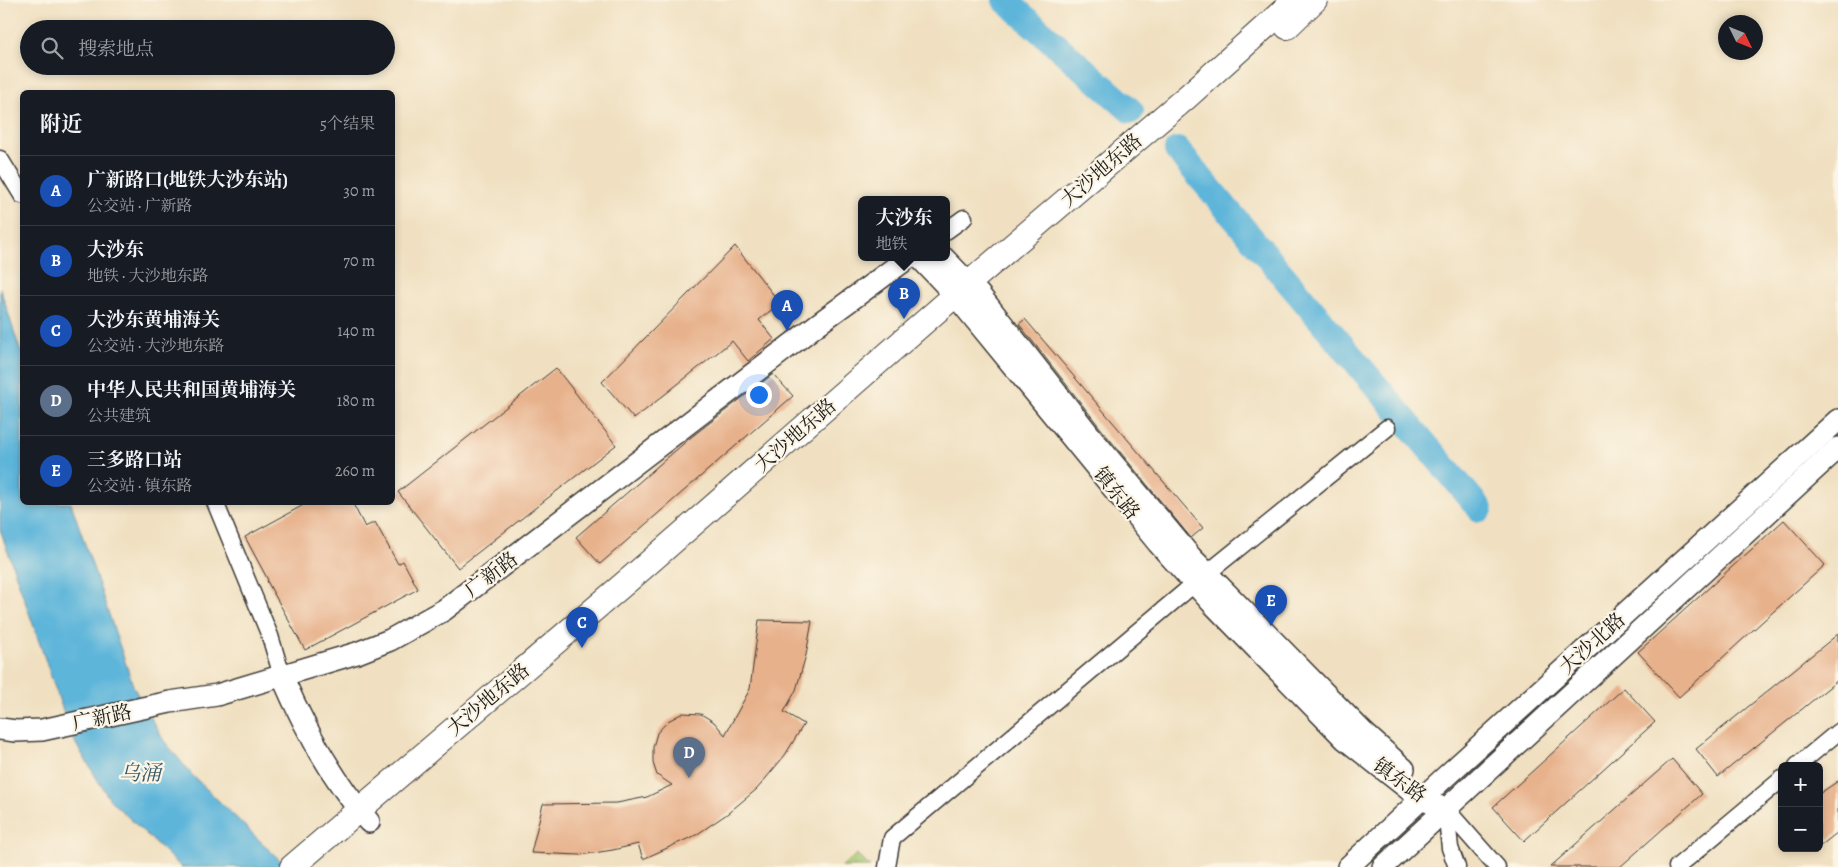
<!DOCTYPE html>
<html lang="zh">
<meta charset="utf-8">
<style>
:root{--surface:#171b24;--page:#20242c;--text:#f1f3f6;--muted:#9ea1a6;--line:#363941;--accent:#0f766e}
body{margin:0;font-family:Alegreya,"Noto Serif SC",serif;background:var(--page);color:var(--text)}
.controls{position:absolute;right:15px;bottom:15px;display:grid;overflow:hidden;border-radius:8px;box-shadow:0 2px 8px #0003}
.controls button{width:45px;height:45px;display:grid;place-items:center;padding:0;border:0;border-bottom:1px solid var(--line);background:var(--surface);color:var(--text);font:25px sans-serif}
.compass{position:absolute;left:1718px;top:15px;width:45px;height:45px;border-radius:50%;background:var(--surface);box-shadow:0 2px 8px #0003;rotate:133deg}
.you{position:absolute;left:758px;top:394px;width:18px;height:18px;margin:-12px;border:4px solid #fff;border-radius:50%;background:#1a73e8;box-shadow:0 0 0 8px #1a73e833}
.badge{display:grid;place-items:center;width:32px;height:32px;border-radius:50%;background:var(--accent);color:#fff;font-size:16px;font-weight:700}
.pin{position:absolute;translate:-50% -41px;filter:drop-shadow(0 1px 2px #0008)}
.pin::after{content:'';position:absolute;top:26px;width:18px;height:15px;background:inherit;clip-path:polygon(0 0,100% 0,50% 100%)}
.popup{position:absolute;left:858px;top:196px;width:92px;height:65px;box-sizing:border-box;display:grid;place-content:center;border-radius:8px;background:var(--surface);filter:drop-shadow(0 1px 4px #0005);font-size:16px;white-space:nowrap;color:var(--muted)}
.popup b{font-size:19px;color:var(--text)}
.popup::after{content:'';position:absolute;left:50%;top:100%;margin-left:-10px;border:10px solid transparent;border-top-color:var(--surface)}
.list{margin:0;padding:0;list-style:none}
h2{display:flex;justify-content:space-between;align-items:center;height:65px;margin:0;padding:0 20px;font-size:21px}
h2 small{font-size:16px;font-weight:400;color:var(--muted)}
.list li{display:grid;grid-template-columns:32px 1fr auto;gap:15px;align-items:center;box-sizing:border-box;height:70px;padding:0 20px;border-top:1px solid var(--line)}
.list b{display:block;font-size:19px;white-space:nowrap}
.list p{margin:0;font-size:16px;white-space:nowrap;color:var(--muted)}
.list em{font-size:16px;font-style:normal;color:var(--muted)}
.icon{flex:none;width:28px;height:28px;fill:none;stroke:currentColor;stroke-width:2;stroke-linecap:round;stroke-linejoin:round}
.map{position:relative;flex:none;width:1838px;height:867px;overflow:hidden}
.search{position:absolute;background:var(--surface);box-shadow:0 2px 8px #0003;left:20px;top:20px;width:375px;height:55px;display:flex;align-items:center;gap:12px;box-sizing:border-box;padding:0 18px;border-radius:28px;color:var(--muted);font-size:19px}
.panel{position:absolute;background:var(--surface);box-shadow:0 2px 8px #0003;left:20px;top:90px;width:375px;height:415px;border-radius:8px}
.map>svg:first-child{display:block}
.green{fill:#a5c46d;stroke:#607044}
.water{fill:#5db5da;stroke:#3c687b}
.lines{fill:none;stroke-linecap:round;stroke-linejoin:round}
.river{stroke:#5db5da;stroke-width:26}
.building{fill:#e7b18b}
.minor-casing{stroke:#3c3935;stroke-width:19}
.tertiary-casing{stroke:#3c3935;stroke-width:24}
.secondary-casing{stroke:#3c3935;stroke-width:26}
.minor{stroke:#fff;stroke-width:16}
.tertiary{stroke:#fff;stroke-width:21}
.secondary{stroke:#fff;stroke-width:24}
.labels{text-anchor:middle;stroke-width:4.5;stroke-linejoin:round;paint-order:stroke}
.street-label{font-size:20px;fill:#1c1c1c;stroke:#fcf5e5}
.water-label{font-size:21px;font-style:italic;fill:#365968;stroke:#fcf5e5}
</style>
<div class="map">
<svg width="1838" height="867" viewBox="0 0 1838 867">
<rect width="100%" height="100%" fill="#fcf5e5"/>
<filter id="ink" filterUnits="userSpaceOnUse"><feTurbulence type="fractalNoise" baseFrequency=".02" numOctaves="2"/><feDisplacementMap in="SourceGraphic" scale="10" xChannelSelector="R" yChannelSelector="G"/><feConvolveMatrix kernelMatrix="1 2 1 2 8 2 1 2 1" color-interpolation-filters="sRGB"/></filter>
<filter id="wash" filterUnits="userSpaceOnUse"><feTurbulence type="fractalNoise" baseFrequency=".0096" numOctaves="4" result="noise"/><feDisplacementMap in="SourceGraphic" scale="20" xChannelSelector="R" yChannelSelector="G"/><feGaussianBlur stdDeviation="1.12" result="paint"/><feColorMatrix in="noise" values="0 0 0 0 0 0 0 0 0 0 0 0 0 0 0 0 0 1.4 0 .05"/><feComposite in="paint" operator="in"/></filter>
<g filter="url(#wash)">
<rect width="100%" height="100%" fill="#f0e0c1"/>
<path class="green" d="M857,854L870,867H841Z"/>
<path class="water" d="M0,288L22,356V502L71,503L134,688L164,741L193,776L287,867H181L110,800L76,744L61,705L0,529Z"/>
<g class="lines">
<g class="river">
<path d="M1005,0L1131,111"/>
<path d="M1177,150L1480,509"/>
</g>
</g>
<g id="blocks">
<g class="building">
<path d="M735,246L780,303L759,320L774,339L748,361L732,341L634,419L602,382Z"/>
<path d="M1025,319L1203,528L1191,538L1102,430L1019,324Z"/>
<path d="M556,368L616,445L458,568L398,492Z"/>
<path d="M773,374L793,396L600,564L576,537L690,438Z"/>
<path d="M309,502H352L365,527L375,522L398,564L403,561L418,589L305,650L267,581L268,580L245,537Z"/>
<path d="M1784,520L1825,565L1679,697L1638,652Z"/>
<path d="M759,620L812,621L806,655L796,690L784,712L804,724L785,755L757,789L727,814L696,835L643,859L638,844L613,850L580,855L531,853L543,804L617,803L647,797L672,785L657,775L653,763V747L657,733L668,721L683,713L701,714L714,722L725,735L750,689Z"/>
<path d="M1838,634V680L1718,777L1696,749Z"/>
<path d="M1624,688L1655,722L1524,841L1493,807Z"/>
<path d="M1672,759L1702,794L1620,867H1550Z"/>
<path d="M1838,781V832L1819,847V794Z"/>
</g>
</g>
</g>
<g filter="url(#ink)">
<use href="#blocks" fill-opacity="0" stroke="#3c3935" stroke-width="1"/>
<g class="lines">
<defs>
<g id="minor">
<path d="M0,159L22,195"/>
<path d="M946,231L964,218"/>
<path d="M215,502L270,636L282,676"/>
<path d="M1797,766L1838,732"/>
<path d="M1446,809L1497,867"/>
<path d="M1446,809L1450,848L1457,867"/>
<path d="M887,867L892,838L1194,584L1387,428"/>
<path d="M1677,867L1782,779"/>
</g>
<g id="tertiary">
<path d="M920,258L955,295L1158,543L1211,602L1345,739L1421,799L1446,809"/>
<path d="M944,258L979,294L1092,438L1191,557L1363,732L1404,769"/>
<path d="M282,676C304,727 332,779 369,822"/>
<path d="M0,729L16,731L42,730L170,702L217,695L357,653L390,640L444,610L818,324L908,258"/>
<path d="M1348,867L1444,778L1838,420"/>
<path d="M1383,867L1838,448"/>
</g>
<g id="secondary">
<path d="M1287,27L1315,0"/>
<path d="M292,867L645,566L969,283L1188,96L1295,0"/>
</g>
</defs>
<use href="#minor" class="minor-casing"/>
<use href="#tertiary" class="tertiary-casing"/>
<use href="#secondary" class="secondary-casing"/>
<use href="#minor" class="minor"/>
<use href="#tertiary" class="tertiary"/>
<use href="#secondary" class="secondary"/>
</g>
</g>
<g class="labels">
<g class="street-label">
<text transform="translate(1101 170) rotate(-41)" y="7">大沙地东路</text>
<text transform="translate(795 435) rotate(-41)" y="7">大沙地东路</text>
<text transform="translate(1117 493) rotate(51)" y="7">镇东路</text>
<text transform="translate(491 574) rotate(-37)" y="7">广新路</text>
<text transform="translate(1592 643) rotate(-42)" y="7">大沙北路</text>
<text transform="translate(488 699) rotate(-40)" y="7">大沙地东路</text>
<text transform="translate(102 717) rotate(-12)" y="7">广新路</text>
<text transform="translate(1400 780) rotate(36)" y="7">镇东路</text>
</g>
<g class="water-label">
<text x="140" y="780">乌涌</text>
</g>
</g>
</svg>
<div class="controls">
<button>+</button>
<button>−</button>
</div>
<svg class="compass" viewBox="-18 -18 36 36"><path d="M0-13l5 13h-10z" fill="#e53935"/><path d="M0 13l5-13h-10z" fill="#9ea1a6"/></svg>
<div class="you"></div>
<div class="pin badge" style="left:787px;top:331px;background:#1a4fb4">A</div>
<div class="pin badge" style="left:904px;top:319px;background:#1a4fb4">B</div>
<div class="popup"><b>大沙东</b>地铁</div>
<div class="pin badge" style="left:582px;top:648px;background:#1a4fb4">C</div>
<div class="pin badge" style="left:689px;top:778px;background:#5c6f8a">D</div>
<div class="pin badge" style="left:1271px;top:626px;background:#1a4fb4">E</div>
<div class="search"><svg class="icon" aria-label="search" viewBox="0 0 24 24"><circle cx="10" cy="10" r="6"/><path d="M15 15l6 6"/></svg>搜索地点</div>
<section class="panel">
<h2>附近<small>5个结果</small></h2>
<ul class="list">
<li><span class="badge" style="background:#1a4fb4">A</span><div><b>广新路口(地铁大沙东站)</b><p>公交站 · 广新路</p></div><em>30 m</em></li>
<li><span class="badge" style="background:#1a4fb4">B</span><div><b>大沙东</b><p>地铁 · 大沙地东路</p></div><em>70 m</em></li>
<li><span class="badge" style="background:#1a4fb4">C</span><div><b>大沙东黄埔海关</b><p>公交站 · 大沙地东路</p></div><em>140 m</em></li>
<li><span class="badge" style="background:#5c6f8a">D</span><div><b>中华人民共和国黄埔海关</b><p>公共建筑</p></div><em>180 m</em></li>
<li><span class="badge" style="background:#1a4fb4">E</span><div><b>三多路口站</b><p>公交站 · 镇东路</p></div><em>260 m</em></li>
</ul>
</section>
</div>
